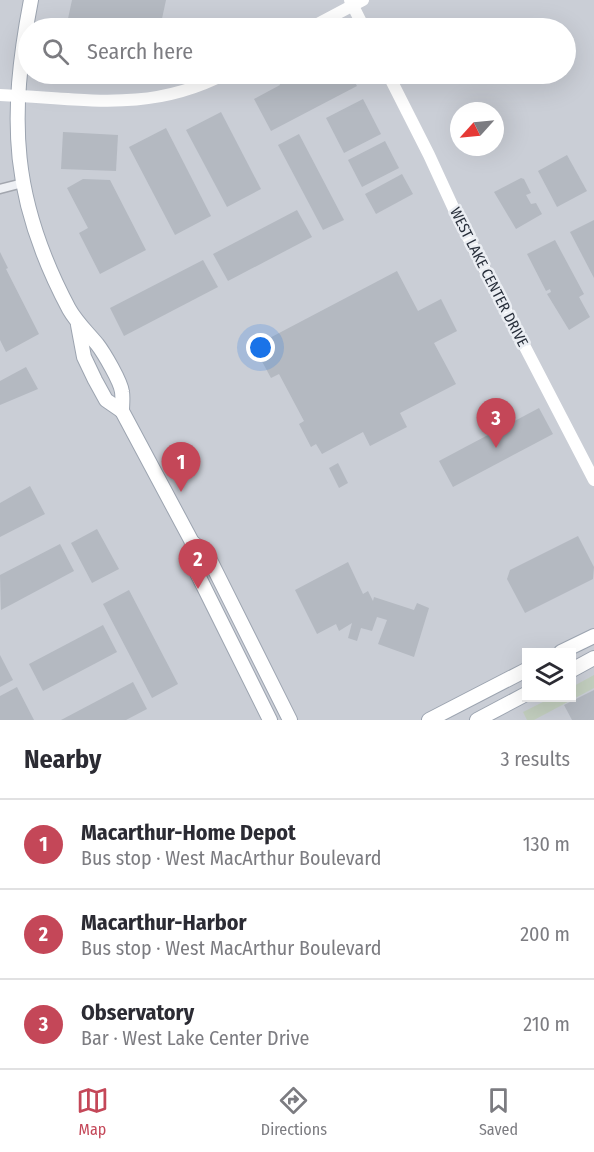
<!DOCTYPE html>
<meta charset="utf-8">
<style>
:root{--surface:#fff;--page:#f7f7f7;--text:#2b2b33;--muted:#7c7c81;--line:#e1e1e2;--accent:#c44758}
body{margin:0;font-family:"Fira Sans Condensed",sans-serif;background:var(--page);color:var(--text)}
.controls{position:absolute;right:18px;bottom:18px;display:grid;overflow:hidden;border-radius:0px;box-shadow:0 6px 24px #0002}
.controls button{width:54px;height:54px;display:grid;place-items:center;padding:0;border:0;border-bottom:2px solid var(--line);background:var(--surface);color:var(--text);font:30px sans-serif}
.compass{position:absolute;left:450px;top:102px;width:54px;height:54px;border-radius:50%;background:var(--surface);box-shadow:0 6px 24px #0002;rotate:243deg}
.you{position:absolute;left:261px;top:348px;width:21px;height:21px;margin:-15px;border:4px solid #fff;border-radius:50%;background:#1a73e8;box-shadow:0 0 0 9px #1a73e833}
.badge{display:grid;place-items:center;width:39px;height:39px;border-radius:50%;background:var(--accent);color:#fff;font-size:20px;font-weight:700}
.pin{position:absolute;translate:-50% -50px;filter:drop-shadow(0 2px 3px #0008)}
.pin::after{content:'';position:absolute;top:32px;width:21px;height:18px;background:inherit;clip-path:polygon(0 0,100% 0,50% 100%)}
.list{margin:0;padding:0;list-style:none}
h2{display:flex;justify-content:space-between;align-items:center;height:78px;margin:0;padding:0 24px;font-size:26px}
h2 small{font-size:20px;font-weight:400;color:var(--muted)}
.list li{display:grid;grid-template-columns:39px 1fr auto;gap:18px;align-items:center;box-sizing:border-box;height:90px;padding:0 24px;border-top:2px solid var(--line)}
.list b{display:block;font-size:22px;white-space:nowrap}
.list p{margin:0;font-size:20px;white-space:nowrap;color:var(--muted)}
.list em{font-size:20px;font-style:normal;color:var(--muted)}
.icon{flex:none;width:33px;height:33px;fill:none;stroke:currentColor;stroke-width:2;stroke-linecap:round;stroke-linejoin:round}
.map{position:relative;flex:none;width:594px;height:720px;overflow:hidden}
.search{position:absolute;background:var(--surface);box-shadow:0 6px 24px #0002;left:18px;right:18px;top:18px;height:66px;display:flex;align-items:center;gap:15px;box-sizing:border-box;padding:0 21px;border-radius:33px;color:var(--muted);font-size:22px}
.sheet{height:348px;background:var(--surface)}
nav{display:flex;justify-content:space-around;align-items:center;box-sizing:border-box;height:84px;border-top:2px solid var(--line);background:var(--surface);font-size:16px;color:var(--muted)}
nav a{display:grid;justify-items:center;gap:3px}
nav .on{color:var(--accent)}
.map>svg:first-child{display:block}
.built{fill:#caced6;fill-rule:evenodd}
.green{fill:#c2cebe}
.building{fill:#b4b9c1}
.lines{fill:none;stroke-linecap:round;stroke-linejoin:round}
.street-casing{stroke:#a2a6ae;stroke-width:11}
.primary-casing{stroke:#9ca4b0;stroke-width:16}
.street{stroke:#eef0f4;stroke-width:8}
.secondary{stroke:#fff;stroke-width:12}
.primary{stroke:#fff;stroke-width:14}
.labels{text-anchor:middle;stroke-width:5;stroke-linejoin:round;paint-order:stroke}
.street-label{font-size:15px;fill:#272e3a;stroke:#ebeef3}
</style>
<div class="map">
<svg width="594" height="720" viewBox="0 0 594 720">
<rect width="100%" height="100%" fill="#dcdfe5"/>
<path class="built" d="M0,0H594V720H0ZM28,28H566V74H28ZM459,111H495V147H459ZM526,652H572V698H526Z"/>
<path class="green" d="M594,675V688L534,720H527L523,712L551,698H572V687Z"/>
<g class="building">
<path d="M72,0H166L160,28H66Z"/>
<path d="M296,74H350L357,86L271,131L254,99L280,85L279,82Z"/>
<path d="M363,99L381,134L344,153L326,118Z"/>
<path d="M221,112L261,189L227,207L186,130Z"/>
<path d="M166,128L211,216L175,235L129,147Z"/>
<path d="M63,132L118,135L116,171L61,169Z"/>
<path d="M299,134L344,220L323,230L278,145Z"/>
<path d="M385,141L399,168L362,187L348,160Z"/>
<path d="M567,155L587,191L557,207L538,171Z"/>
<path d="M402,174L413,194L376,214L365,194Z"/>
<path d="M521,178L524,179L531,193L526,195L531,204L536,203L542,214L516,229L494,192Z"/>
<path d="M83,179L110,180L146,250L100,274L79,233L88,228L67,188Z"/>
<path d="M297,210L312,237L228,281L213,254Z"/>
<path d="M594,220V278L570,232Z"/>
<path d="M555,240L584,294L579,297L590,317L569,330L547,294L551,292L550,289L546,291L527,254Z"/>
<path d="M0,252L8,268L6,269L39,334L6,352L0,340Z"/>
<path d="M203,260L218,287L124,336L110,308Z"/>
<path d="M397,271L418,311L441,299L457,331L434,343L456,384L400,413L407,427L370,446L363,432L322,454L316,444L311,447L299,424L304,421L279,374L271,378L258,354L266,349L262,342Z"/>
<path d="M26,367L38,389L0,405V381Z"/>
<path d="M539,408L553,434L453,487L439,461Z"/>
<path d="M338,463L348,483L339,488L329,468Z"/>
<path d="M30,486L45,514L0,537V503Z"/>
<path d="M97,529L119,569L92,583L71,543Z"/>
<path d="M578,536L594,567L593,579L525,613L507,579L510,570Z"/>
<path d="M60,544L74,571L1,610L0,575Z"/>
<path d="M348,562L363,594L368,591L373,601L374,597L414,610L417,603L429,608L414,657L378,644L387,620L377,617L372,631L361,628L357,641L348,638L352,623L339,631L336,624L317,634L295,590Z"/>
<path d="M129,590L178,684L152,698L103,604Z"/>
<path d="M103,625L117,652L43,691L29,664Z"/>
<path d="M0,655L13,680L0,687Z"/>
<path d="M133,682L147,709L126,720H61Z"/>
<path d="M17,687L34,720H0V696Z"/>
<path d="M594,690V720H572L564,705Z"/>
</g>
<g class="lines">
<defs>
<path id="street" d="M0,189L23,183"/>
<g id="primary">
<path d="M31,0C8,119 11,200 69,309C77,323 87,332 97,344C104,353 121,382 122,392C123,398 122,405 122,411L192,542L207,554L290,720"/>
<path d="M78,325L84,357L95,380L106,400L122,411"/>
<path d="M192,542L191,561L270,720"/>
<path d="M561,652L594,636"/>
<path d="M572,670L594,658"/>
<path d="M429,720L526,670"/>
<path d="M477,720L526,694"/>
</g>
</defs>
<use href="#street" class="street-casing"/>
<use href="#primary" class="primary-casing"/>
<use href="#street" class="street"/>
<g class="secondary">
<path d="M350,0L364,28"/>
<path d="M310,28L363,0"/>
<path d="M388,74L429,155L458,218L594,480"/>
<path d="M0,95C82,98 148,114 225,74"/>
</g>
<use href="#primary" class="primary"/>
</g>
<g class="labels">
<g class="street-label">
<text transform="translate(489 277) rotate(63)" y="5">WEST LAKE CENTER DRIVE</text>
</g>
</g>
</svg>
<div class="controls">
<button><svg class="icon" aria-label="layers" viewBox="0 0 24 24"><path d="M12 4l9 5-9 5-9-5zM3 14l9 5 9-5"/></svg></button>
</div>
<svg class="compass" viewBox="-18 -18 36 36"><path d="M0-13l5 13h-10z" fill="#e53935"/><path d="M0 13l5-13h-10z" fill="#7c7c81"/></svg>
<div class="you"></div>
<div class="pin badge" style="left:181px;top:492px">1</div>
<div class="pin badge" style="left:198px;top:589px">2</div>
<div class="pin badge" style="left:496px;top:448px">3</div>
<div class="search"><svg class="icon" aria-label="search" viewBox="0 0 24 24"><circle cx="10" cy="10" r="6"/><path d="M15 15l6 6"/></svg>Search here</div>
</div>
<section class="sheet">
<h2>Nearby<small>3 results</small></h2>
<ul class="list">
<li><span class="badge">1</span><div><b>Macarthur-Home Depot</b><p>Bus stop · West MacArthur Boulevard</p></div><em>130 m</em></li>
<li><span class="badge">2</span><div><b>Macarthur-Harbor</b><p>Bus stop · West MacArthur Boulevard</p></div><em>200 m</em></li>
<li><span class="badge">3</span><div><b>Observatory</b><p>Bar · West Lake Center Drive</p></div><em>210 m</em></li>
</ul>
</section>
<nav>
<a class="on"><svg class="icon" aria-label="map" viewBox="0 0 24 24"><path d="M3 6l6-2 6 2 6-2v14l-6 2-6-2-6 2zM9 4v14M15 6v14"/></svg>Map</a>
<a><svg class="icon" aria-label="directions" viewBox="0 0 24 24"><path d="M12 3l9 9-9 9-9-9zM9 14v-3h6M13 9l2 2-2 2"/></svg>Directions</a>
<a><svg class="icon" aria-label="saved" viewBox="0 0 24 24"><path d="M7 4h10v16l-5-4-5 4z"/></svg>Saved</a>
</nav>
